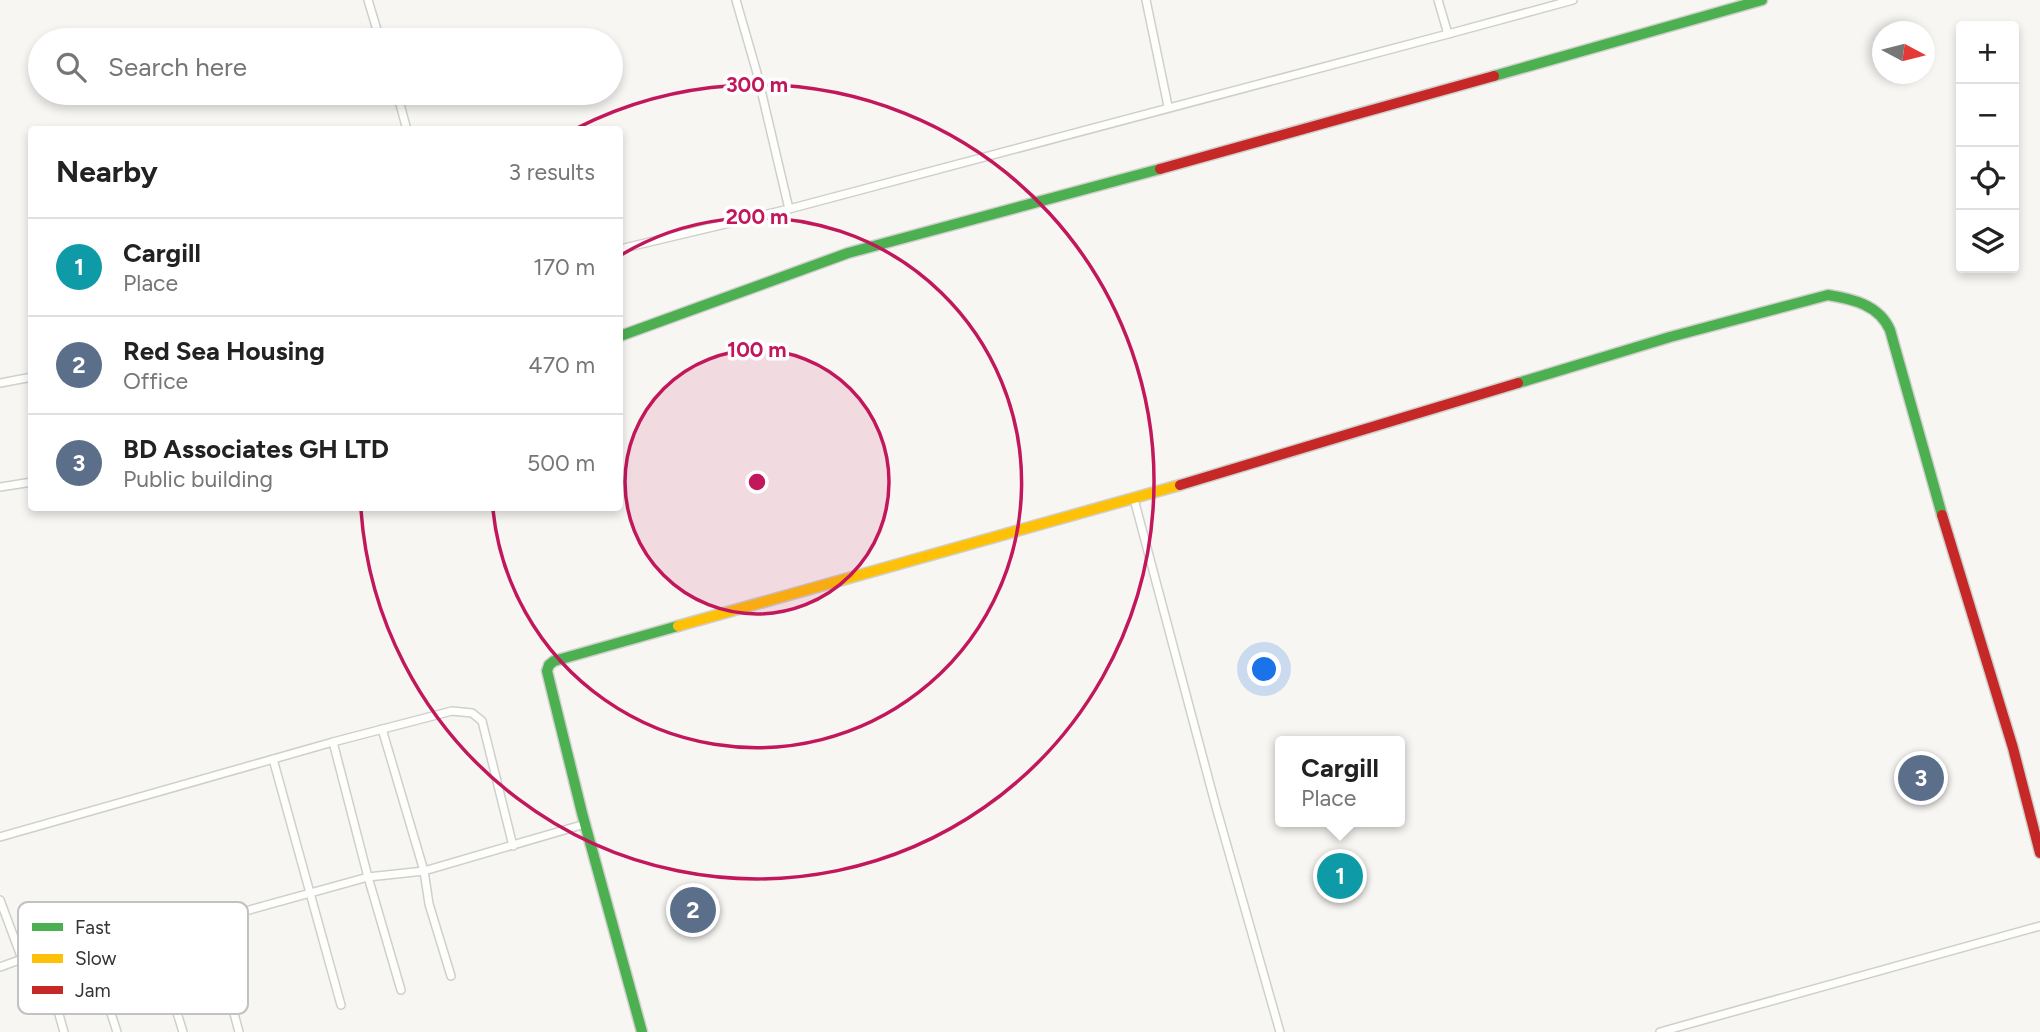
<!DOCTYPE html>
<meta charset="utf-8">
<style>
:root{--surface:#fff;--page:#f6f6f6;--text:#222;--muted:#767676;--line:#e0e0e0;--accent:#0f766e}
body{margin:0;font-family:Figtree,sans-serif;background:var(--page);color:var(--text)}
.controls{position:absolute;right:21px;top:21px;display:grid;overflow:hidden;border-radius:7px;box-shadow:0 4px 10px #0003}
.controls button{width:63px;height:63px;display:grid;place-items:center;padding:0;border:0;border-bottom:2px solid var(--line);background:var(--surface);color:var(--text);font:35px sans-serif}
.compass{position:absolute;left:1872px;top:21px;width:63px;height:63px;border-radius:50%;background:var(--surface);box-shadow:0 4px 10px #0003;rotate:97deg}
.you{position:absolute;left:1265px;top:670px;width:24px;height:24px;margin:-18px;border:5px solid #fff;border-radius:50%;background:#1a73e8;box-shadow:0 0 0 10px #1a73e833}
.badge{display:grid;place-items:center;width:46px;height:46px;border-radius:50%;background:var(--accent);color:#fff;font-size:23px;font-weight:700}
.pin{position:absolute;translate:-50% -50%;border:4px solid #fff;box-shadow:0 2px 7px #0006}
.popup{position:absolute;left:1275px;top:736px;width:130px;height:91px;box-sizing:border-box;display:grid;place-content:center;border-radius:7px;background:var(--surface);filter:drop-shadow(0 2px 5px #0005);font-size:23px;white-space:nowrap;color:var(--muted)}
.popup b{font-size:26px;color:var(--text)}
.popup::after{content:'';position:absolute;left:50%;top:100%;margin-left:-14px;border:14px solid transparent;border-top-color:var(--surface)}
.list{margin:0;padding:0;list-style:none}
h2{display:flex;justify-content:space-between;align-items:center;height:91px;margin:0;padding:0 28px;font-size:30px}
h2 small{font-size:23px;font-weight:400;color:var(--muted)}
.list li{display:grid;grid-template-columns:46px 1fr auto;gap:21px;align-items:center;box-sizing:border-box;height:98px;padding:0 28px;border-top:2px solid var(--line)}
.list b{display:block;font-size:26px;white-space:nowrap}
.list p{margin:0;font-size:23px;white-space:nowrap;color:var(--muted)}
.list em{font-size:23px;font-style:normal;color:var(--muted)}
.icon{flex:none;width:38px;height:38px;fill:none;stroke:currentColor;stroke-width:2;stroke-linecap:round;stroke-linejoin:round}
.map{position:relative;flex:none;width:2040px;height:1032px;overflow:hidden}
.search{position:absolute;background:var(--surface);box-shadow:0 4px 10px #0003;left:28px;top:28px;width:595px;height:77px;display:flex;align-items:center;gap:18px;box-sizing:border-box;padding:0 24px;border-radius:38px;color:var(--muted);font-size:26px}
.panel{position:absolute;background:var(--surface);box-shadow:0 4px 10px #0003;left:28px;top:126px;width:595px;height:385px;border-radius:7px}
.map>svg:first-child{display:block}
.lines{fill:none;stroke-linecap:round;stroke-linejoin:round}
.street-casing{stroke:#cfcfcc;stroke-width:10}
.fast-casing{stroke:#cfcfcc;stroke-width:13}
.slow-casing{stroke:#cfcfcc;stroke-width:13}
.jam-casing{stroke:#cfcfcc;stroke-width:13}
.street{stroke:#fefefd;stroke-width:7}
.fast{stroke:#4caf50;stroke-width:10}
.slow{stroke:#ffc107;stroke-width:10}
.jam{stroke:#c62828;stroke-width:10}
.ring{fill:none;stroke:#c2185b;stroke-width:3.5}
.key{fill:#fff;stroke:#c2c2c1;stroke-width:2}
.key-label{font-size:19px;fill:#343431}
.centre{fill:#c2185b;stroke:#fff;stroke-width:3.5}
.ring-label{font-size:21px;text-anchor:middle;font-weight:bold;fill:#c2185b;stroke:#fff;stroke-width:7;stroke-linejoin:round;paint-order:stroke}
</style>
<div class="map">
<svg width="2040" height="1032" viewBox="0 0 2040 1032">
<rect width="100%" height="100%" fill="#f7f6f3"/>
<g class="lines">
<defs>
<g id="street">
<path d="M368,0L380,40"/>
<path d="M736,0L757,73L789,209"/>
<path d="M1146,0L1168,106"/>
<path d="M1448,34L1573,0"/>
<path d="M397,93L407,130"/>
<path d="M620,249L789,209L1448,34L1438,0"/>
<path d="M0,383L32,377"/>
<path d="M0,487L32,482"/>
<path d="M1134,499L1216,807L1280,1032"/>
<path d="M382,729L424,871L429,904L451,976"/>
<path d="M333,742L368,877L401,990"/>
<path d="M273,759L341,1005"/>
<path d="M0,837L333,742L452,711L472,713L482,721L513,846"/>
<path d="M0,900L22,959"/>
<path d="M209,920L239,1032"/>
<path d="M152,932L183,1032"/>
<path d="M89,945L117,1032"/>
<path d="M42,955L64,1032"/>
<path d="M0,967L22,959L224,917L368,877L424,871L585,824"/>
<path d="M1660,1032L2040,926"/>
</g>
<g id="fast">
<path d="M1494,76L1762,0"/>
<path d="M620,336L848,253L1160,169"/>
<path d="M1518,383L1670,337L1828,295C1853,299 1879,305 1890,330L1942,515"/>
<path d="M642,1032L582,813L547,671L549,665L554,661L678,626"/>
</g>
<path id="slow" d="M678,626L1180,485"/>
<g id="jam">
<path d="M1160,169L1494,76"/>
<path d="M1180,485L1518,383"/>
<path d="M1942,515L2013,748L2040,853"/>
</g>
</defs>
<use href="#street" class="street-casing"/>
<use href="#fast" class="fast-casing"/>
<use href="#slow" class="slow-casing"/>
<use href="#jam" class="jam-casing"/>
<use href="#street" class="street"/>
<use href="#fast" class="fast"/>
<use href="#slow" class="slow"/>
<use href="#jam" class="jam"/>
</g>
<circle cx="757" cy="482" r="132" fill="#c2185b" fill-opacity=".12"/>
<g class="ring">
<circle cx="757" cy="482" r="132"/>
<path d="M621 255A265 265 0 1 1 493 510"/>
<path d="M577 128A397 397 0 1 1 361 510"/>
</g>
<rect x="18" y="902" width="230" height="112" rx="10" class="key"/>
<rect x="32" y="923" width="31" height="8" fill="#4caf50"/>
<rect x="32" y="954" width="31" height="9" fill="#ffc107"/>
<rect x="32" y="986" width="31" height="8" fill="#c62828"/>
<g class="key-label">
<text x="75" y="934">Fast</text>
<text x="75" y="965">Slow</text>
<text x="75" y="997">Jam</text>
</g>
<circle cx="757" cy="482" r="10" class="centre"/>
<g class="ring-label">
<text x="757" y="92">300 m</text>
<text x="757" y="224">200 m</text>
<text x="757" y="357">100 m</text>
</g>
</svg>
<div class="controls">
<button>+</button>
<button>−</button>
<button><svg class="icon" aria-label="locate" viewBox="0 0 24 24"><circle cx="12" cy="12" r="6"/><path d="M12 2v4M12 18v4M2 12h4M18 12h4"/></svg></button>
<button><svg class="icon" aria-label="layers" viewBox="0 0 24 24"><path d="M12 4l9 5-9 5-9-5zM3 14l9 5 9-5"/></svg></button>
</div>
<svg class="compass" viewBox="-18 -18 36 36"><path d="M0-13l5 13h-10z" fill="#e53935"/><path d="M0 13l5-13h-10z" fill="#767676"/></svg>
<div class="you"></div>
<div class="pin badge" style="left:1340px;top:876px;background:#0f9aa8">1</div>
<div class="popup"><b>Cargill</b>Place</div>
<div class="pin badge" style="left:693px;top:910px;background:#5c6f8a">2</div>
<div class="pin badge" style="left:1921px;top:778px;background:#5c6f8a">3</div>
<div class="search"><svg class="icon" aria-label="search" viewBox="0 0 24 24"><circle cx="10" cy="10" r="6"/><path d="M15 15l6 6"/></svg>Search here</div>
<section class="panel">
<h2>Nearby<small>3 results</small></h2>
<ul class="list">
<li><span class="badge" style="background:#0f9aa8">1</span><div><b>Cargill</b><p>Place</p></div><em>170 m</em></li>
<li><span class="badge" style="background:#5c6f8a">2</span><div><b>Red Sea Housing</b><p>Office</p></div><em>470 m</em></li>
<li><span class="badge" style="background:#5c6f8a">3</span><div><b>BD Associates GH LTD</b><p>Public building</p></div><em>500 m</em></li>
</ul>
</section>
</div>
